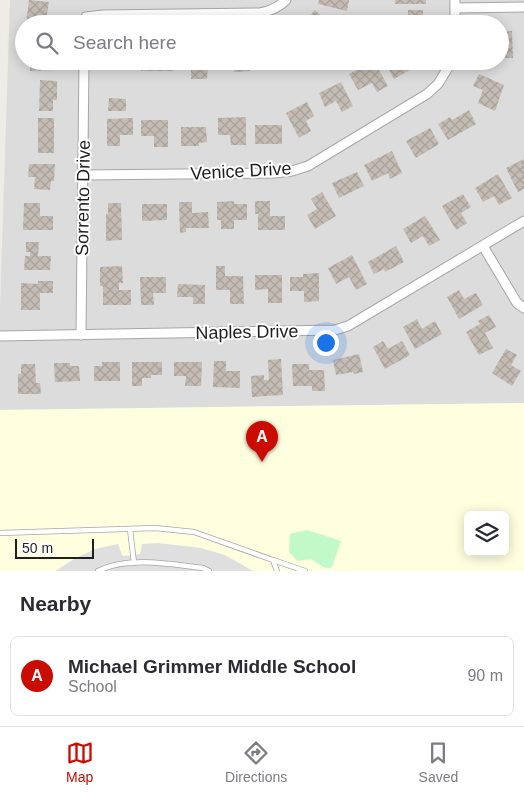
<!DOCTYPE html>
<style>
:root{--surface:#fff;--page:#f7f7f7;--text:#2b2b33;--muted:#7c7c81;--line:#e1e1e2;--accent:#cb0c02}
body{margin:0;font-family:Arial,sans-serif;background:var(--page);color:var(--text)}
.controls{position:absolute;right:15px;bottom:15px;display:grid;overflow:hidden;border-radius:8px;box-shadow:0 2px 12px #0003}
.controls button{width:45px;height:45px;display:grid;place-items:center;padding:0;border:0;border-bottom:1px solid var(--line);background:var(--surface);color:var(--text);font:25px sans-serif}
.scale{position:absolute;left:15px;bottom:12px;width:79px;box-sizing:border-box;padding-left:5px;border:2px solid #1f1f1f;border-top:0;font-size:14px;line-height:18px;white-space:nowrap;color:#1f1f1f;-webkit-text-stroke:4px #fff;paint-order:stroke}
.you{position:absolute;left:325px;top:342px;width:18px;height:18px;margin:-12px;border:4px solid #fff;border-radius:50%;background:#1a73e8;box-shadow:0 0 0 8px #1a73e833}
.badge{display:grid;place-items:center;width:32px;height:32px;border-radius:50%;background:var(--accent);color:#fff;font-size:16px;font-weight:700}
.pin{position:absolute;translate:-50% -41px;filter:drop-shadow(0 1px 2px #0008)}
.pin::after{content:'';position:absolute;top:26px;width:18px;height:15px;background:inherit;clip-path:polygon(0 0,100% 0,50% 100%)}
.list{margin:0;padding:0;list-style:none}
h2{display:flex;justify-content:space-between;align-items:center;height:65px;margin:0;padding:0 20px;font-size:21px}
h2 small{font-size:16px;font-weight:400;color:var(--muted)}
.list li{display:grid;grid-template-columns:32px 1fr auto;gap:15px;align-items:center;box-sizing:border-box;height:80px;margin:0 10px 10px;padding:0 10px;border:1px solid var(--line);border-radius:8px}
.list b{display:block;font-size:19px;white-space:nowrap}
.list p{margin:0;font-size:16px;white-space:nowrap;color:var(--muted)}
.list em{font-size:16px;font-style:normal;color:var(--muted)}
.icon{flex:none;width:28px;height:28px;fill:none;stroke:currentColor;stroke-width:2;stroke-linecap:round;stroke-linejoin:round}
.map{position:relative;flex:none;width:524px;height:571px;overflow:hidden}
.search{position:absolute;background:var(--surface);box-shadow:0 2px 12px #0003;left:15px;right:15px;top:15px;height:55px;display:flex;align-items:center;gap:12px;box-sizing:border-box;padding:0 18px;border-radius:28px;color:var(--muted);font-size:19px}
.sheet{height:155px;background:var(--surface)}
nav{display:flex;justify-content:space-around;align-items:center;box-sizing:border-box;height:70px;border-top:1px solid var(--line);background:var(--surface);font-size:14px;color:var(--muted)}
nav a{display:grid;justify-items:center;gap:2px}
nav .on{color:var(--accent)}
.map>svg:first-child{display:block}
.residential{fill:#dddcdc;fill-rule:evenodd}
.education{fill:#fdffdf;fill-rule:evenodd}
.park{fill:#c2f9c9}
.parking{fill:#dfdfdf}
.building{fill:url(#building-cross-hatch)}
.lines{fill:none;stroke-linecap:round;stroke-linejoin:round}
.lane-casing{stroke:#a6a6a6;stroke-width:6}
.street-casing{stroke:#a6a6a6;stroke-width:11}
.lane{stroke:#fff;stroke-width:4.5}
.street{stroke:#fff;stroke-width:9}
.labels{text-anchor:middle;stroke-width:4;stroke-linejoin:round;paint-order:stroke}
.street-label{font-size:18px;fill:#1f1f1f;stroke:#fff}
</style>
<div class="map">
<svg width="524" height="571" viewBox="0 0 524 571">
<defs>
<pattern id="building-cross-hatch" width="8" height="8" patternUnits="userSpaceOnUse" patternTransform="scale(1.25)"><rect width="8" height="8" fill="#c4bcb4"/><path d="M0 0l8 8M0 8l8-8" fill="none" stroke="#a8a19a"/></pattern>
</defs>
<rect width="100%" height="100%" fill="#efece5"/>
<path class="residential" d="M10,0H524V403L0,410V308ZM24,24H500V61H24Z"/>
<path class="education" d="M524,403V571H0V410ZM468,515H505V552H468Z"/>
<path class="park" d="M307,530L341,541L332,567C324,571 318,562 311,559L298,561L289,552L290,534Z"/>
<path class="parking" d="M158,543L201,548L225,555L253,571H55L74,559L95,549L118,544L122,555L124,556L140,554L142,544Z"/>
<g class="building">
<path d="M29,0L49,2L46,20H41V24H26Z"/>
<path d="M319,0H349L347,11L318,4Z"/>
<rect x="395" y="0" width="31" height="4"/>
<path d="M315,10L329,24H310L306,20Z"/>
<path d="M408,10H423V21H427V24H408Z"/>
<path d="M512,31L513,58H500V32Z"/>
<path d="M30,61H56V70L30,71Z"/>
<rect x="141" y="61" width="32" height="10"/>
<path d="M183,61H208L207,79H191V64H183Z"/>
<path d="M234,61H249L250,71L234,72Z"/>
<path d="M262,61H289V65L263,70Z"/>
<path d="M374,61L388,86L377,92L372,83L358,90L349,74Z"/>
<path d="M384,61H421L422,63L394,79Z"/>
<path d="M479,74L504,85L495,111L478,103L483,90L473,86Z"/>
<path d="M40,80L57,81V100H53V111H39Z"/>
<path d="M341,82L353,106L342,112L336,101L325,107L319,93Z"/>
<path d="M109,98L126,99V111H108Z"/>
<path d="M307,102L314,116L306,121L311,131L299,138L286,113Z"/>
<path d="M469,110L476,124L448,140L438,124L450,117L452,120Z"/>
<path d="M246,117V145H231L230,135H218V118Z"/>
<rect x="38" y="118" width="16" height="35"/>
<path d="M133,118V135H120V146H107V119Z"/>
<path d="M141,120H168V147H154V136H141Z"/>
<rect x="255" y="125" width="27" height="19"/>
<path d="M181,127H206L207,142L199,143V146H181Z"/>
<path d="M430,128L439,144L416,158L406,141Z"/>
<path d="M392,151L402,173L390,179L388,173L372,181L364,165Z"/>
<path d="M524,159V189L518,192L506,168Z"/>
<path d="M29,164H55L54,181H51L50,190L34,189L35,177H28Z"/>
<path d="M357,172L364,186L339,198L332,183Z"/>
<path d="M498,174L512,198L499,205L494,196L483,202L475,188Z"/>
<path d="M322,192L336,216L315,229L307,215L317,209L311,199Z"/>
<path d="M463,194L471,207L461,213L467,223L456,230L442,206Z"/>
<path d="M234,201V204H247V220H234V229H221V220H217V202Z"/>
<path d="M255,201H270V216H285V230H258V214H255Z"/>
<path d="M179,202H192V213L208,212L209,228H186V232L180,233Z"/>
<path d="M24,203H40V216H53V230H23Z"/>
<path d="M108,203H121L122,240L106,241V214H108Z"/>
<path d="M142,204H167V220L142,221Z"/>
<path d="M425,216L440,240L429,246L423,236L411,243L403,229Z"/>
<path d="M26,242H39L38,256H51L50,270H24L25,256H30V252H26Z"/>
<path d="M396,246L404,262L385,272L384,269L374,274L368,262Z"/>
<path d="M352,255L367,284L356,290L349,277L336,284L328,268Z"/>
<path d="M122,266L123,283H119V290H131V305H103V286H100V267Z"/>
<path d="M216,266H225V276H243L244,304H230V290H216Z"/>
<path d="M319,273V301L304,302V291H290V277H303V274Z"/>
<path d="M255,275H282V303H268V289L255,290Z"/>
<path d="M140,277H166V293H153L154,305H141Z"/>
<path d="M38,281H53V293H40V310H21V283L38,284Z"/>
<path d="M178,284L205,285V304H193V297H177Z"/>
<path d="M459,290L464,299L476,293L483,305L459,319L447,297Z"/>
<path d="M489,315L496,327L485,333L493,348L479,355L466,332L480,324L478,321Z"/>
<path d="M417,319L422,329L435,321L442,334L415,349L403,327Z"/>
<path d="M383,341L388,349L402,341L410,355L385,369L373,347Z"/>
<path d="M506,349L517,355L511,365L521,371L512,386L492,373Z"/>
<path d="M359,354L363,372L354,374L353,372L336,375L333,360Z"/>
<path d="M281,359L283,395L252,397L251,376L264,375V380H269L268,360Z"/>
<path d="M214,361H226V371H240V388L213,387Z"/>
<path d="M102,362H120V381H94V366H102Z"/>
<path d="M132,362H162V375H151V378H142V386H132Z"/>
<path d="M174,362H202L201,386H185L186,376H174Z"/>
<path d="M54,363H70V366H79L80,381L55,382Z"/>
<path d="M21,364H35L36,383H40L41,394H18V374H21Z"/>
<path d="M292,364H309V370H324L325,391H312V386H293Z"/>
</g>
<g class="lines">
<defs>
<g id="lane">
<path d="M130,529L134,563"/>
<path d="M0,533L155,528L194,532L273,560L277,571"/>
<path d="M273,560L305,571"/>
<path d="M98,571C127,556 171,564 203,568L209,571"/>
</g>
<g id="street">
<path d="M455,8L524,7"/>
<path d="M86,24V17L103,15L260,13C270,11 278,8 286,0"/>
<path d="M455,24V0"/>
<path d="M83,175L275,173L292,171L308,166L427,94L438,84L452,61"/>
<path d="M483,246L517,303L524,308"/>
<path d="M81,335L84,61"/>
<path d="M0,336L335,330L348,326L524,221"/>
</g>
</defs>
<use href="#lane" class="lane-casing"/>
<use href="#street" class="street-casing"/>
<use href="#lane" class="lane"/>
<use href="#street" class="street"/>
</g>
<g class="labels">
<g class="street-label">
<text transform="translate(241 171) rotate(-3)" y="6">Venice Drive</text>
<text transform="translate(83 198) rotate(-89)" y="6">Sorrento Drive</text>
<text transform="translate(247 332) rotate(-1)" y="6">Naples Drive</text>
</g>
</g>
</svg>
<div class="controls">
<button><svg class="icon" aria-label="layers" viewBox="0 0 24 24"><path d="M12 4l9 5-9 5-9-5zM3 14l9 5 9-5"/></svg></button>
</div>
<div class="scale">50 m</div>
<div class="you"></div>
<div class="pin badge" style="left:262px;top:462px">A</div>
<div class="search"><svg class="icon" aria-label="search" viewBox="0 0 24 24"><circle cx="10" cy="10" r="6"/><path d="M15 15l6 6"/></svg>Search here</div>
</div>
<section class="sheet">
<h2>Nearby<small></small></h2>
<ul class="list">
<li><span class="badge">A</span><div><b>Michael Grimmer Middle School</b><p>School</p></div><em>90 m</em></li>
</ul>
</section>
<nav>
<a class="on"><svg class="icon" aria-label="map" viewBox="0 0 24 24"><path d="M3 6l6-2 6 2 6-2v14l-6 2-6-2-6 2zM9 4v14M15 6v14"/></svg>Map</a>
<a><svg class="icon" aria-label="directions" viewBox="0 0 24 24"><path d="M12 3l9 9-9 9-9-9zM9 14v-3h6M13 9l2 2-2 2"/></svg>Directions</a>
<a><svg class="icon" aria-label="saved" viewBox="0 0 24 24"><path d="M7 4h10v16l-5-4-5 4z"/></svg>Saved</a>
</nav>
